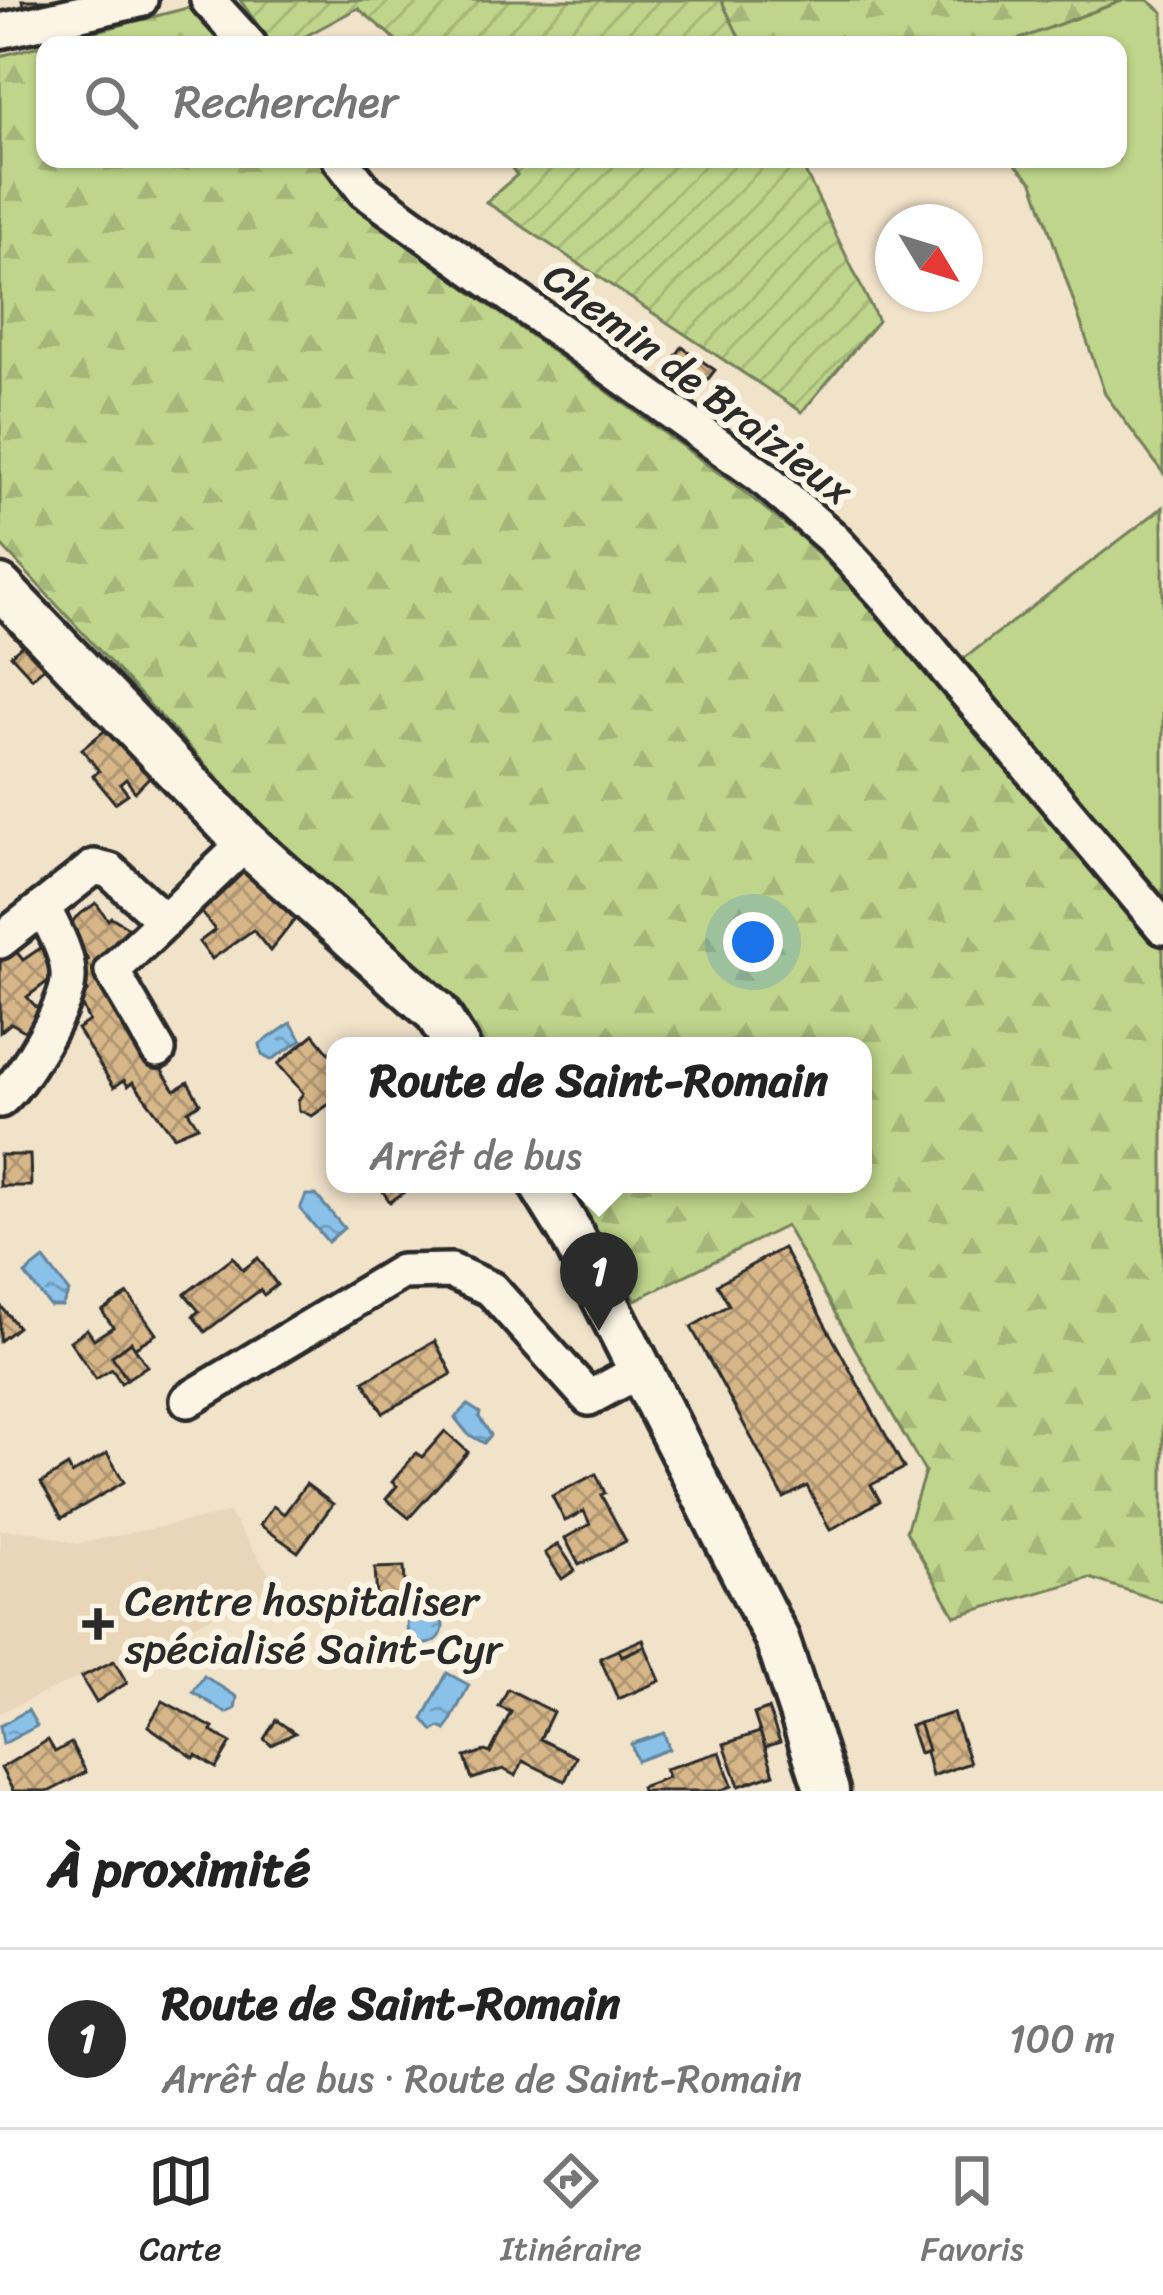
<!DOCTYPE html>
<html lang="fr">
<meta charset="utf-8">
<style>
:root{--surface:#fff;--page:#f2f2f2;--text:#222;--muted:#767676;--line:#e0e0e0;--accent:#2b2b2b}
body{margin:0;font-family:Sriracha,sans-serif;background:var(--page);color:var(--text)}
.compass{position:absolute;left:875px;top:204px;width:108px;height:108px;border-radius:50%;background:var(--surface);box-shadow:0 3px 9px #0004;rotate:128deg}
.you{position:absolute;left:753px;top:942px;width:42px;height:42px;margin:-30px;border:9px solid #fff;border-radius:50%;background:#1a73e8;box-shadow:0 0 0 18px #1a73e833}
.badge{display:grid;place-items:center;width:78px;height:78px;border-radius:50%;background:var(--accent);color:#fff;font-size:39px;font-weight:700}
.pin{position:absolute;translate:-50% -99px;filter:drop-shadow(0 3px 6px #0008)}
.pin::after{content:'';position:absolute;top:63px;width:42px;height:36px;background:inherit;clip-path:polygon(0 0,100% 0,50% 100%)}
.popup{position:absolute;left:326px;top:1037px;width:546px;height:156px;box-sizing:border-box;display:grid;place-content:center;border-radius:24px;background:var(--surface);filter:drop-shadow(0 3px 9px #0005);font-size:39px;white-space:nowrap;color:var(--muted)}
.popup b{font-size:45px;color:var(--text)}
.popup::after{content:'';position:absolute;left:50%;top:100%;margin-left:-24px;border:24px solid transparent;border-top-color:var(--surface)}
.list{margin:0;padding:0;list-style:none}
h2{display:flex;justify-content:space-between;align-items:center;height:156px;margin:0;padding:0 48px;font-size:51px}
h2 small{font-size:39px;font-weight:400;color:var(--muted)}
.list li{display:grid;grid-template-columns:78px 1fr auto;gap:36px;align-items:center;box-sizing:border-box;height:180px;padding:0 48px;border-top:3px solid var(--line)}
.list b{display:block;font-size:45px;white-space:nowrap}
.list p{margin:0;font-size:39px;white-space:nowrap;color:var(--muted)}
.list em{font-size:39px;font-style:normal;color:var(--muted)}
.icon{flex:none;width:66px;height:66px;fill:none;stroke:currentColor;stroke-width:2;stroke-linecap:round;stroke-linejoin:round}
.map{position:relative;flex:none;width:1163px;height:1791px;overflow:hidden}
.search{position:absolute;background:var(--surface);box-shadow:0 3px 9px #0004;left:36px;right:36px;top:36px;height:132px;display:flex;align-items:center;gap:30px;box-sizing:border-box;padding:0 42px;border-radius:24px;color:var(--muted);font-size:45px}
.sheet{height:336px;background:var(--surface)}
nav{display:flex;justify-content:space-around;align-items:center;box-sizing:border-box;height:168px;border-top:3px solid var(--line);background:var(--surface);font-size:33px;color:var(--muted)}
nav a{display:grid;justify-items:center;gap:6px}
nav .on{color:var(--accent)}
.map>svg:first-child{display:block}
.built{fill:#e9d5b7}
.grass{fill:#bfd58b;stroke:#75805b;stroke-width:3}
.forest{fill:url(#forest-firs);stroke:#75805b;stroke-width:3}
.garden{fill:url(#garden-furrows);stroke:#75805b;stroke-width:3}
.water{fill:url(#water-ripples);stroke:#64859c;stroke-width:3}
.building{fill:url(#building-cross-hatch);stroke:#2b2b2b;stroke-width:3}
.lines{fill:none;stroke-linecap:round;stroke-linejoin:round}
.minor-casing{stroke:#2b2b2b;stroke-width:42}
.major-casing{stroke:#2b2b2b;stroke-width:51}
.minor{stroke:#fcf5e5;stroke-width:33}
.major{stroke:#fcf5e5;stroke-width:42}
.poi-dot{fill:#2b2b2b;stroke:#fcf5e5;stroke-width:4.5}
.labels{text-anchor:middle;stroke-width:12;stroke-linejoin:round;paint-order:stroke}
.street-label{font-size:42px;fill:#2b2b2b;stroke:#fcf5e5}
.poi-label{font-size:42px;fill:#2b2b2b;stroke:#fcf5e5;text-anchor:start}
</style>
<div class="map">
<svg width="1163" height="1791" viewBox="0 0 1163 1791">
<defs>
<pattern id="forest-firs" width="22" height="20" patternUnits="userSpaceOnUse" patternTransform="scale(3)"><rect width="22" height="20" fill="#bfd58b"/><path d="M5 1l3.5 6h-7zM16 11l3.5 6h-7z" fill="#a4b778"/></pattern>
<pattern id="garden-furrows" width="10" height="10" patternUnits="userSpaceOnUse" patternTransform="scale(3)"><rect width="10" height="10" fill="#bfd58b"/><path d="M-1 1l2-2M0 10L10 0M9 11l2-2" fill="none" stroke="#a4b778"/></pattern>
<pattern id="water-ripples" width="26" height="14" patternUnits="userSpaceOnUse" patternTransform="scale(3)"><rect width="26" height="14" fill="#8ac1e8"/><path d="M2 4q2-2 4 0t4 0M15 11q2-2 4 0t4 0" fill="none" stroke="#719dbc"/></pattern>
<pattern id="building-cross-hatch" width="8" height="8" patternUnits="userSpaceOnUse" patternTransform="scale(3)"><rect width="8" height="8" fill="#d7b78a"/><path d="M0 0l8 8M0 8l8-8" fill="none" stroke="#af9571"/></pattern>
</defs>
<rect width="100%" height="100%" fill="#f1e2ca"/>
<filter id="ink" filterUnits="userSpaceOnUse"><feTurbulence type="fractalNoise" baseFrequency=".00833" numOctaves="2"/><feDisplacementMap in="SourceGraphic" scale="24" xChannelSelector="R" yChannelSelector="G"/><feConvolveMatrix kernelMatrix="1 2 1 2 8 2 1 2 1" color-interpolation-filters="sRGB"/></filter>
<g filter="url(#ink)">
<path class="built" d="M229,1513L278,1587L0,1713V1530L31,1531L77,1544Z"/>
<g class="grass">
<path d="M1124,0H1148L1163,12V473L1105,394L1033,182L1010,159H1118V45H1003Z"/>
<path d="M1163,507V903L962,660Z"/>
</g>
<g class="forest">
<path d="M721,0H1124L1003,45H743Z"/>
<path d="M195,6L227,45H45V159H320L363,213L738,487L803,539L869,605L1163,949V1602L1090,1578L955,1616L906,1531L925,1472L786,1226L635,1300L566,1184H863V1046H485L458,1000L258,821L0,544V56Z"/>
</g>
<g class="garden">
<path d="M240,0H721L743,45H402L358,8L289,45H272Z"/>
<path d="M505,159H799L878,321L802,412L486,202L517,175Z"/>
</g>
<g class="water">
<path d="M291,1023L302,1040L271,1060L262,1055L260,1044Z"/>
<path d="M306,1195H316L344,1228L328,1242L300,1209Z"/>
<path d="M44,1259L69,1292L62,1306H50L25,1274Z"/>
<path d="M468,1405L480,1413L479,1417L491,1435L484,1443L468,1434L455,1418Z"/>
<circle cx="425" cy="1626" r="18"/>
<path d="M447,1673L469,1685L446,1730L440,1727L433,1731L423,1719Z"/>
<path d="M204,1676L237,1697L235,1709L226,1713L193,1692Z"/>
<path d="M28,1710L37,1726L3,1744L0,1726Z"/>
<path d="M664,1733L669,1749L637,1761L631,1744Z"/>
</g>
<g class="building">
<path d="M22,0H61V4L27,12Z"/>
<path d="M682,347L715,370L698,392L666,370Z"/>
<path d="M28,640L49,663L32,678L11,655Z"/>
<path d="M113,724L154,772L135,792L126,779L120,784L128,794L115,803L93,776L99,771L82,749Z"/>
<path d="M242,866L300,913L270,951L253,930L212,959L199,942L215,930L196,905Z"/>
<path d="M96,903L108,920L111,917L134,931L93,968L175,1090L188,1082L200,1103L188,1111L198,1126L174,1136L133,1082L128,1086L124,1080L114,1087L77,1029L89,1021L78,997L88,991L74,968L88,960L68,929L76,917Z"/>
<path d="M45,945L60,972L27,997L40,1011L28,1033L11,1023L0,1032V962L15,950L23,960Z"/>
<path d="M314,1034L335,1060V1100L312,1116L299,1110L298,1101L303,1093L278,1064Z"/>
<path d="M0,1155H30L31,1186H0Z"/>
<path d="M378,1184H416L390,1202Z"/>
<path d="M783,1248L904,1468L871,1485L880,1501L830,1530L807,1486L784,1498L691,1327L729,1305L717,1284Z"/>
<path d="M233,1257L243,1270L258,1258L277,1285L264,1295L260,1290L205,1332L193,1316L199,1311L185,1294Z"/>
<path d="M128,1294L156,1334L134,1348L131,1342L112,1356L127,1379L121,1383L112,1369L96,1379L70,1341L87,1329L94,1339L113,1327L102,1311Z"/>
<path d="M0,1305L18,1327L0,1341Z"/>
<path d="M435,1341L452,1374L383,1413L364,1381Z"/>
<path d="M131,1342L147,1366L127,1379L112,1356Z"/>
<path d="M445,1431L468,1452L409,1518L386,1499L397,1486L392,1482L416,1453L422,1457Z"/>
<path d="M107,1453L124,1482L62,1518L41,1483L68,1466L72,1474Z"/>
<path d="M596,1474L605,1493L601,1495L626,1541L579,1565L565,1538L590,1524L584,1511L565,1521L552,1496Z"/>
<path d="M306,1484L333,1504L298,1552L260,1525L273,1506L284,1514Z"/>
<path d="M558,1544L575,1570L562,1579L545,1553Z"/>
<path d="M404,1567L406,1597L377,1599L375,1568Z"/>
<path d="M643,1639L645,1646L622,1656L618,1650Z"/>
<path d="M645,1646L660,1681L618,1699L600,1658L618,1650L622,1656Z"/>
<path d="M114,1661L127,1683L96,1702L81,1677Z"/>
<path d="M508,1689L553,1712L540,1739L576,1757L565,1781L523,1761L516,1776L503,1769L472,1779L465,1757L485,1751L490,1753L511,1712L499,1707Z"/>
<path d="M163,1701L213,1728L211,1731L231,1743L216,1768L196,1755L194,1758L148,1726Z"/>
<path d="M768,1709L780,1742L765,1747L754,1714Z"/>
<path d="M953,1713L970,1763L932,1776L919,1723Z"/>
<path d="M276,1720L295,1733L271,1745L264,1739Z"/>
<path d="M919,1723L928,1750L919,1753L910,1726Z"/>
<path d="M760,1732L774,1774L739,1786L724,1744Z"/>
<path d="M48,1740L55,1752L71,1743L86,1772L50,1791H13L1,1768Z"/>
<path d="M720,1752L732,1786L719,1791H642L641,1787L668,1777L665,1769Z"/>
</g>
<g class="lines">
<defs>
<g id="minor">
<path d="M208,0L249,45"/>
<path d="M0,31L140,0"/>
<path d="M340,159L365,191L761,476L831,537L882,592L1163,927"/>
<path d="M0,941L94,867L110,871L165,921"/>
<path d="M158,1050L112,971L246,843"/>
<path d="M0,1100C22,1081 60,1016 67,987C73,960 54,930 43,907"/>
<path d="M188,1400L401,1272L451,1271L491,1289L589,1398L641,1370"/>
</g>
<g id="major">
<path d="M0,587L246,843L436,1012L457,1046"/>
<path d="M541,1184L570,1231L777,1639L827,1791"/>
</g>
</defs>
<use href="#minor" class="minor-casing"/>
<use href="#major" class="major-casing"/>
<use href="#minor" class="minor"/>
<use href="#major" class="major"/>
</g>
</g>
<path class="poi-dot" d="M92 1606h12v12h12v12h-12v12h-12v-12h-12v-12h12z"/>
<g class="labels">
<g class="street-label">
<text transform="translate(699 383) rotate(37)" y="15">Chemin de Braizieux</text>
</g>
<g class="poi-label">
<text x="125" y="1615">Centre hospitaliser<tspan x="125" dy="48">spécialisé Saint-Cyr</tspan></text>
</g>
</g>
</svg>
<svg class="compass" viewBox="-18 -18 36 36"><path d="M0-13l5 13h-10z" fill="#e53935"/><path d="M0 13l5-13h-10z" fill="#767676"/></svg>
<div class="you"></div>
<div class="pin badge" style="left:599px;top:1331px">1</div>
<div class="popup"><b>Route de Saint-Romain</b>Arrêt de bus</div>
<div class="search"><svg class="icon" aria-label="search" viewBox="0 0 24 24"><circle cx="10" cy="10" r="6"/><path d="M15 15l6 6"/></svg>Rechercher</div>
</div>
<section class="sheet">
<h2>À proximité<small></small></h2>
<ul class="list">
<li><span class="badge">1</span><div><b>Route de Saint-Romain</b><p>Arrêt de bus · Route de Saint-Romain</p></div><em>100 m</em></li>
</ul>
</section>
<nav>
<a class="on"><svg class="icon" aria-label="map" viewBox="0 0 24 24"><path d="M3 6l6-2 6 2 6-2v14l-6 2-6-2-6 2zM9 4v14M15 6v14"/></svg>Carte</a>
<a><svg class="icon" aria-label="directions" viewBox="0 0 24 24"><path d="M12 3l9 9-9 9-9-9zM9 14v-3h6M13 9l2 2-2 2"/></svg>Itinéraire</a>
<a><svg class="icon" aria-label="saved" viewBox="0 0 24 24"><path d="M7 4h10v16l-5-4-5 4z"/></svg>Favoris</a>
</nav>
